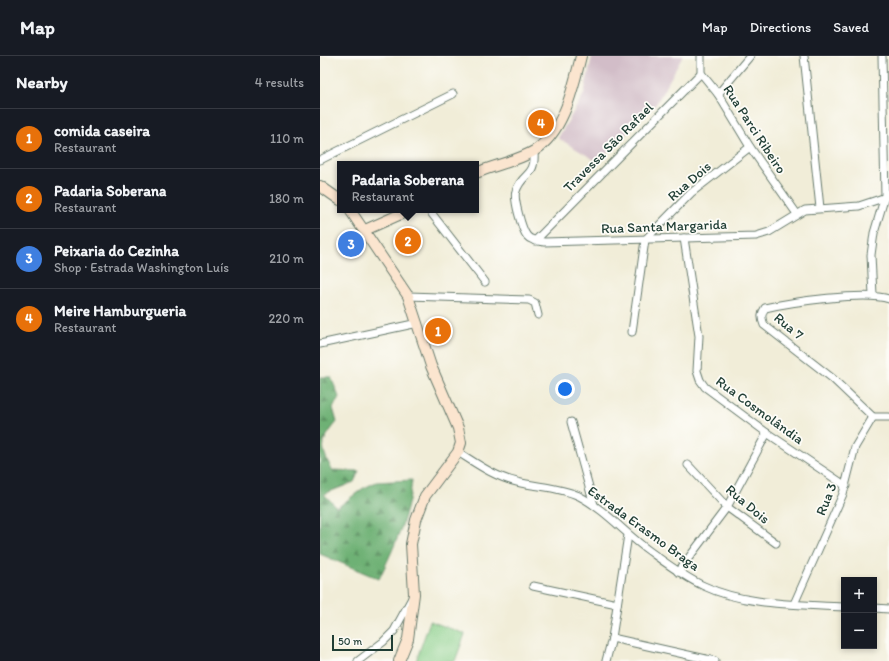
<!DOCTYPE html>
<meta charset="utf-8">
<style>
:root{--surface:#171b24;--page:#242831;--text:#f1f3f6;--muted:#9ea1a6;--line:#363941;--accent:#2563eb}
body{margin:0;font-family:Itim,sans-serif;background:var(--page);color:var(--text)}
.controls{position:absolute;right:12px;bottom:12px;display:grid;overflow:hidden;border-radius:0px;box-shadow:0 2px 6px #0003}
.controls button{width:36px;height:36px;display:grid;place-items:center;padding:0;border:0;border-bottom:1px solid var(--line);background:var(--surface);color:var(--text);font:20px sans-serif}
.scale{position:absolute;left:12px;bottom:10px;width:61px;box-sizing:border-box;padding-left:4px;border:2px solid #1f3d34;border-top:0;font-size:11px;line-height:14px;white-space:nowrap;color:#1f3d34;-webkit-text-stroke:3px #fdfcf7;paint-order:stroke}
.you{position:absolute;left:245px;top:333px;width:14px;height:14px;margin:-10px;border:3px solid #fff;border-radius:50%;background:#1a73e8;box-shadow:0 0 0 6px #1a73e833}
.badge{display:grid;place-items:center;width:26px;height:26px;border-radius:50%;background:var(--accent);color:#fff;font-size:13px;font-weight:700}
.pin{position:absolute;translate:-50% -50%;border:2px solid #fff;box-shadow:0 1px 4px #0006}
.popup{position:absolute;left:17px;top:105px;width:142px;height:52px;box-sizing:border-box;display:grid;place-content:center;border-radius:0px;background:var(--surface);filter:drop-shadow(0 1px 3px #0005);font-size:13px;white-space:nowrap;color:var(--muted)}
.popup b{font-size:15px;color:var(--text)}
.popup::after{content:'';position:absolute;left:50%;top:100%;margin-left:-8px;border:8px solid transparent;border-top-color:var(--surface)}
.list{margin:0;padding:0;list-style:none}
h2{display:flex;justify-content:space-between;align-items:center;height:52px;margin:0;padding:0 16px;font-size:17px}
h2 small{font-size:13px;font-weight:400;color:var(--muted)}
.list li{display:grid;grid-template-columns:26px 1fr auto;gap:12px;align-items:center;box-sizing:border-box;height:60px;padding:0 16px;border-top:1px solid var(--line)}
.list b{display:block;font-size:15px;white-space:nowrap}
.list p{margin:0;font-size:13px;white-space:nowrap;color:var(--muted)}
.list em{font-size:13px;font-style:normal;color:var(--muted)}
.map{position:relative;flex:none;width:569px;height:605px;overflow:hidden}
header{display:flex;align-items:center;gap:24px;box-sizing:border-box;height:56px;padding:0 20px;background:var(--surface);border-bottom:1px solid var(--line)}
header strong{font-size:19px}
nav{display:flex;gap:22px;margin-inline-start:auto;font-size:14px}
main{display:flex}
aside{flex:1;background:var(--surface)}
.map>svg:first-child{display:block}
.industrial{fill:#d2bdc8}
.forest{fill:url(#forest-firs);stroke:#467754}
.pitch{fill:#88ce88;stroke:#54865e}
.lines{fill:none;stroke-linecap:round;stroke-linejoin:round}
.street-casing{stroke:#687b6d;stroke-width:9}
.secondary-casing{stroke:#687b6d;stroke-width:12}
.street{stroke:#fff;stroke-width:7}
.secondary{stroke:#fbe5cf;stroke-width:10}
.labels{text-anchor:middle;stroke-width:3.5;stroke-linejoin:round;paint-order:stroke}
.street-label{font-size:14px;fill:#1f3d34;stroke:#fdfcf7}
</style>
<header>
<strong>Map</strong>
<nav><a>Map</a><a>Directions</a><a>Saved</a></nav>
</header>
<main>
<aside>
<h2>Nearby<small>4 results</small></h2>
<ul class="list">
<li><span class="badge" style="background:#e8710a">1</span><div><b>comida caseira</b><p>Restaurant</p></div><em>110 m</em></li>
<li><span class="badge" style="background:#e8710a">2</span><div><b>Padaria Soberana</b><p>Restaurant</p></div><em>180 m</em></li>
<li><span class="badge" style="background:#3f7fe0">3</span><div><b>Peixaria do Cezinha</b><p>Shop · Estrada Washington Luís</p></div><em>210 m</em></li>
<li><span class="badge" style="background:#e8710a">4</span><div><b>Meire Hamburgueria</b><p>Restaurant</p></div><em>220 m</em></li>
</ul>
</aside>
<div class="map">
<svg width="569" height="605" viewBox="0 0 569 605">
<defs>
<pattern id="forest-firs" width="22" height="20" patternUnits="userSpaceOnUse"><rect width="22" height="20" fill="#6eb174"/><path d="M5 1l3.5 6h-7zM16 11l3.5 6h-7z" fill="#5a9160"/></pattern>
</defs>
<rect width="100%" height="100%" fill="#fdfcf7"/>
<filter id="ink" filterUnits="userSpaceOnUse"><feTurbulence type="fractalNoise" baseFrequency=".025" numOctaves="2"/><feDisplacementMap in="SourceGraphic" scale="8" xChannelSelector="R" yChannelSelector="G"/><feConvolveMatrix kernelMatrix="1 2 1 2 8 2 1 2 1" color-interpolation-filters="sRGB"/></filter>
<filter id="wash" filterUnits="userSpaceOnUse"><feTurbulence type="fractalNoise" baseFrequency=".012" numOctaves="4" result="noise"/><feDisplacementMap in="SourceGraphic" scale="16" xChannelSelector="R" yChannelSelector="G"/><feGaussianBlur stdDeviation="0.9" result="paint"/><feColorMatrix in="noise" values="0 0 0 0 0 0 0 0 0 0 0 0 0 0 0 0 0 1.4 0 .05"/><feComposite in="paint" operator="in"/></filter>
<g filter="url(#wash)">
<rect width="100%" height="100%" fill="#f1edd8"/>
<path class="industrial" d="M272,0H363L336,48L278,106L238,82L264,38Z"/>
<path class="forest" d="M0,321H11L19,341L13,352L17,366C0,387 0,390 12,414L39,415L34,426L4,438L17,452L42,433L56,426L92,424C89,459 74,492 59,523L0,498Z"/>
<path class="pitch" d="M110,565L145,578L135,605H96Z"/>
</g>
<g filter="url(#ink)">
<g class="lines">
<defs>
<g id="street">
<path d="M381,0V17L398,38L430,91L477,158"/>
<path d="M484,0L500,152"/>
<path d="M398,38L430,0"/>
<path d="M214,95C216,122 203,115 196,135C193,142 202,174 207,180C211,185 218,185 224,186L436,180L449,176L485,154L539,150L569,140"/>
<path d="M0,104L133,38"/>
<path d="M109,154L165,226"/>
<path d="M364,182L379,280L377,315L380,324L385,331L447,377L526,430"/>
<path d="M215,185L381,17"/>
<path d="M553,239L551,199L554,177L565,140L562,0"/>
<path d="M88,240L209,244L215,247L218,259"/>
<path d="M312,276L325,184L371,137L430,91"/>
<path d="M0,288L98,267"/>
<path d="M553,361L512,322L444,269C441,262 441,258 445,252C471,246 545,235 569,243"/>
<path d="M251,366L274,449"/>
<path d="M138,396C157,408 175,421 197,426C217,431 240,431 259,440C284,453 305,477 328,494C346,507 364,521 384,530C426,550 478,548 524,551"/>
<path d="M368,409L407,451L456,487"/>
<path d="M358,516L407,451L447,377"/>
<path d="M213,530L297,548"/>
<path d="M474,548L523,438L535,391L553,361H569"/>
<path d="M554,552L569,553"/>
<path d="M292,582L395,605"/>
<path d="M38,605L63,586L74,575L92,542"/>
<path d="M286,605L292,582L308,479"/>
</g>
<g id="secondary">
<path d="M156,117C175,109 197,105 214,95C244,76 253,32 261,0"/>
<path d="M0,130L20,144"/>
<path d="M30,154L88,240L111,310L138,372L141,387L138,396L105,440L96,464L91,488L94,538L88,583L79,605"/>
<path d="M45,174L90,154"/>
</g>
</defs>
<use href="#street" class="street-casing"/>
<use href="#secondary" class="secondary-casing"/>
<use href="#street" class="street"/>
<use href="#secondary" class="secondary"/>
</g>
</g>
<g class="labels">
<g class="street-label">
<text transform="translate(435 73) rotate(57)" y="5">Rua Parci Ribeiro</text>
<text transform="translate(288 91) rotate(-45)" y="5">Travessa São Rafael</text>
<text transform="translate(369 125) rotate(-41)" y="5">Rua Dois</text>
<text transform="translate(344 170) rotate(-2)" y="5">Rua Santa Margarida</text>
<text transform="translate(469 270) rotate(40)" y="5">Rua 7</text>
<text transform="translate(440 354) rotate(36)" y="5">Rua Cosmolândia</text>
<text transform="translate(506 443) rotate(-68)" y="5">Rua 3</text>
<text transform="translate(428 448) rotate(40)" y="5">Rua Dois</text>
<text transform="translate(324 472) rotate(36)" y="5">Estrada Erasmo Braga</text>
</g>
</g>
</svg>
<div class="controls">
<button>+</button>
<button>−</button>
</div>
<div class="scale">50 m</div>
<div class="you"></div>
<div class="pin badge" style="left:118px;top:275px;background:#e8710a">1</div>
<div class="pin badge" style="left:88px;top:185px;background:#e8710a">2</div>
<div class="popup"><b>Padaria Soberana</b>Restaurant</div>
<div class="pin badge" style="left:31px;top:188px;background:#3f7fe0">3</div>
<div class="pin badge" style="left:221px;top:67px;background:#e8710a">4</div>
</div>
</main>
